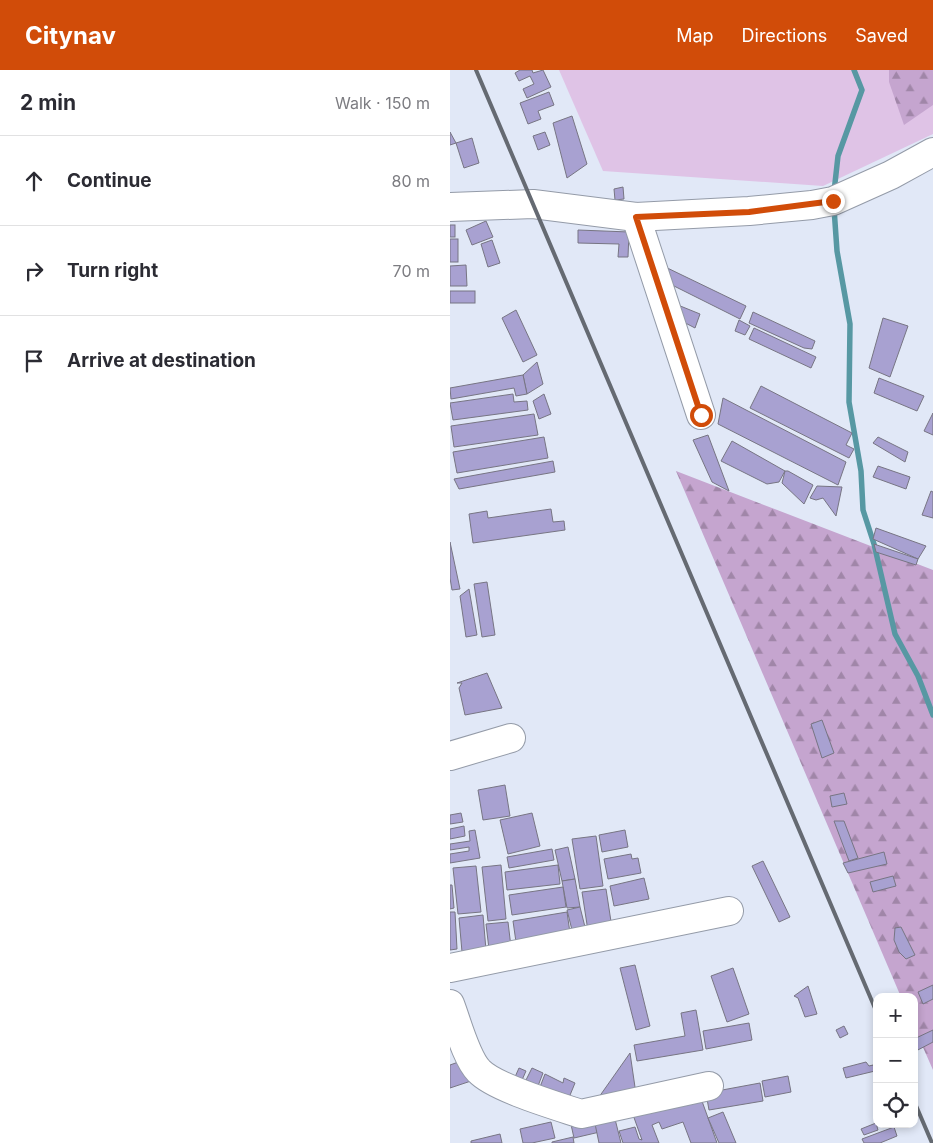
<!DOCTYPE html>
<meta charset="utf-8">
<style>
:root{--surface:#fff;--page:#f7f7f7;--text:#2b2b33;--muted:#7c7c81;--line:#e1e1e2;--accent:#d14c09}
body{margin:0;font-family:Inter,sans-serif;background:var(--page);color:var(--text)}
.controls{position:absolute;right:15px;bottom:15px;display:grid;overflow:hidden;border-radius:10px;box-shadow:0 2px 8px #0003}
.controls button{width:45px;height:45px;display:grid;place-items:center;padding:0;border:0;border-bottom:1px solid var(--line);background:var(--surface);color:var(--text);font:25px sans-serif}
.stop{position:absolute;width:15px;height:15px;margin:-11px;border:4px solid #d14c09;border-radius:50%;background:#fff}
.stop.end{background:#d14c09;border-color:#fff;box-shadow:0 1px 5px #0008}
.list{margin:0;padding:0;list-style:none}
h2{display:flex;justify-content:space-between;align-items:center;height:65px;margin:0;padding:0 20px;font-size:21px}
h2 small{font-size:16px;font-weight:400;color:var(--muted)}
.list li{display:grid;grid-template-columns:32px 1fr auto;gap:15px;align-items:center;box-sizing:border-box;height:90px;padding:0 20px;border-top:1px solid var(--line)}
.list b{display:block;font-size:19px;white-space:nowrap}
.list em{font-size:16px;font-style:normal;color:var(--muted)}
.icon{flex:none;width:28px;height:28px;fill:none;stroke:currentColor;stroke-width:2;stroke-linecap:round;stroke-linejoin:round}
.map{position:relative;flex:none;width:483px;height:1073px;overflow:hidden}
header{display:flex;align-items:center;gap:30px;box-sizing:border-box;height:70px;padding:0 25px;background:var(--accent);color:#fff}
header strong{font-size:24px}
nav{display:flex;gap:28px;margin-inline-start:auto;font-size:18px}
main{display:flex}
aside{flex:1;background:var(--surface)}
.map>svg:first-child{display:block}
.grass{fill:#dfc3e6}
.forest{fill:url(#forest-firs)}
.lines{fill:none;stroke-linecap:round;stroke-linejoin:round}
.stream{stroke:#5798a3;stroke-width:5.5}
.building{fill:#a8a1d1;stroke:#777583}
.minor-casing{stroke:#949ba8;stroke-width:30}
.minor{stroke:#fff;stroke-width:28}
.rail{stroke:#656a72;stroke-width:4}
.route{stroke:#d14c09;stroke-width:6}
</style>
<header>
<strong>Citynav</strong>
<nav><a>Map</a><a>Directions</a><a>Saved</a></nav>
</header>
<main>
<aside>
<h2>2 min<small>Walk · 150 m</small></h2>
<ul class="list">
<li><svg class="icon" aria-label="ahead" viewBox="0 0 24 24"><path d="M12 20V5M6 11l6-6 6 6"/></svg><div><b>Continue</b></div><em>80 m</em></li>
<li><svg class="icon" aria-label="right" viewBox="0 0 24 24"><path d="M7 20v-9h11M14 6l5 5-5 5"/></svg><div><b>Turn right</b></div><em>70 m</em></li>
<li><svg class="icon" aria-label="arrive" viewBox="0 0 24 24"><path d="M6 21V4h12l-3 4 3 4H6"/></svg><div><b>Arrive at destination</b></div></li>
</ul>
</aside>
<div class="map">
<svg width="483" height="1073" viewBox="0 0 483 1073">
<defs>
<pattern id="forest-firs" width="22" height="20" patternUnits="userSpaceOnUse" patternTransform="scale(1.25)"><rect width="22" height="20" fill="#c5a5cf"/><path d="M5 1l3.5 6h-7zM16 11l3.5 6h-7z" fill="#a086a8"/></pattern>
</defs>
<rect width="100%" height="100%" fill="#e1e8f7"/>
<path class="grass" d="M109,0H483V64L373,116L153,101Z"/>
<g class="forest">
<path d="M439,0H483V35L454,55L439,12Z"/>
<path d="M226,401L483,500V1000L464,957V927H451Z"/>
</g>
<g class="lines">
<g class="stream">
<path d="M384,122L388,86L412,20L404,0"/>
<path d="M384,138L387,181L400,254L399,332L411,401L413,440L424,474L445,564L468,606L483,645"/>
</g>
</g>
<g class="building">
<path d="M70,0H82L83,3L93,0L101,17L77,28L73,19L84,14L80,6L69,11L65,3Z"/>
<path d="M99,22L104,35L88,41L91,49L78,54L70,33Z"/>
<path d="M122,46L137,94L117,108L103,53Z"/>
<path d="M0,62L6,73L0,75Z"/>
<path d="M95,62L100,75L88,80L83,66Z"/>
<path d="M22,68L29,93L14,98L6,73Z"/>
<path d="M173,117L174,129L165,130L164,119Z"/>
<path d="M36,151L43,167L22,175L16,160Z"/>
<rect x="0" y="155" width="5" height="12"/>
<path d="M128,160L179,162L178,187H168L169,174L128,173Z"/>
<rect x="0" y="169" width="8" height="23"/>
<path d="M42,170L50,193L38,197L31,174Z"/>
<path d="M207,193L296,236L290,249L210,209Z"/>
<path d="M16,195L17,216H0V196Z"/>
<rect x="0" y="221" width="25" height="12"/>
<path d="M218,231L250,244L245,258L222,246Z"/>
<path d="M66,240L87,285L73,292L52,248Z"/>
<path d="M303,242L365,271L362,279L354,278L299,253Z"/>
<path d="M433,248L458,256L440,307L419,298Z"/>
<path d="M289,250L300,256L295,265L285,261Z"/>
<path d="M304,258L366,287L361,298L299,269Z"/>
<path d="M87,292L93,314L77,324L73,305Z"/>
<path d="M73,305L77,324L66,326L64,318L1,329L0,318Z"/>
<path d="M429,308L474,326L467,341L424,323Z"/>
<path d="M311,316L402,363L396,375L404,379L399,388L300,338Z"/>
<path d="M63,324L64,332L77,331L78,340L3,350L0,333Z"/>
<path d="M94,324L101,344L89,349L83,331Z"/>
<path d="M273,328L396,392L388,415L268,354Z"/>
<path d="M483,343V365L474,361Z"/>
<path d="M84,344L88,365L4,377L1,356Z"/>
<path d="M258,365L279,421L262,412L243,370Z"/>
<path d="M94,367L98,388L7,403L3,382Z"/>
<path d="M428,367L458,382L455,392L423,373Z"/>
<path d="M282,371L335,401L329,412L317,414L271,391Z"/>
<path d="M103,391L105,402L9,419L4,409Z"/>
<path d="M428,396L460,407L456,419L423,407Z"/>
<path d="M335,401H338L363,415L354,434L332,413Z"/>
<path d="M367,416L392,417L386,446L373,428L366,430L360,428Z"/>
<path d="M481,421L483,422V448L472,445Z"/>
<path d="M101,439L103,452L114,451L115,460L23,473L19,444L37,441L38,448Z"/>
<path d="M426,458L476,476L468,489L423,469Z"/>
<path d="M0,472L10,519L2,520L0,508Z"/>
<path d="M424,474L468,489L466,495L426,482Z"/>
<path d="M37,512L45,565L32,567L24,514Z"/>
<path d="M19,519L27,565L16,567L10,526Z"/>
<path d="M37,603L52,638L15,645L9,618L12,613H7Z"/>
<path d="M372,650L384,683L372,688L361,654Z"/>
<path d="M55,715L60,746L33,750L28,720Z"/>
<path d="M394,723L397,734L382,737L380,726Z"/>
<path d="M11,743L13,752L0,754V745Z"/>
<path d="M82,743L90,776L58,784L50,750Z"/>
<path d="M384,751H394L408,788L399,791Z"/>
<path d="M14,756L15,766L0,769V759Z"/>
<path d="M25,760L30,788L0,793V784L19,781V777L0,780V774L20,771L19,761Z"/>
<path d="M175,760L178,777L152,782L149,765Z"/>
<path d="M146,766L153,816L130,819L122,769Z"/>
<path d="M118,777L125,809L112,811L105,780Z"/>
<path d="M102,779L104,790L59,798L57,787Z"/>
<path d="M434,782L437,794L398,803L393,793Z"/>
<path d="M181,784L182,789L188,788L191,803L158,809L154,789Z"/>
<path d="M313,791L340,847L329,852L302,796Z"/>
<path d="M51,795L56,849L38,851L32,797Z"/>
<path d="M108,795L110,814L57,820L55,802Z"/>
<path d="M26,796L31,842L8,844L3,798Z"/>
<path d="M443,806L446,816L423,822L420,812Z"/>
<path d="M194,808L199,829L164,836L160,816Z"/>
<path d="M125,809L130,837L117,838L112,811Z"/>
<path d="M0,815H2L4,838L0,839Z"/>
<path d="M113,817L116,837L62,845L59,825Z"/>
<path d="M156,819L162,858L138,861L132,822Z"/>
<path d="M130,837L135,857L122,860L117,840Z"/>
<path d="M0,842H5L7,879L0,880Z"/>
<path d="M117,842L120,863L66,872L63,851Z"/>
<path d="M33,845L36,880L12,882L9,848Z"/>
<path d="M58,852L61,877L39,879L36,854Z"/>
<path d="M451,857L465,885L456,889L449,882L444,870L445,858Z"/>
<path d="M185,895L200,956L186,960L170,898Z"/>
<path d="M283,898L299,944L277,952L261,906Z"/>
<path d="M483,915V929L473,934L468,922Z"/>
<path d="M358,916L367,944L355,947L348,928L344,926Z"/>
<path d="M246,940L253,980L187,991L184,975L235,966L231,943Z"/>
<path d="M299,953L302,970L256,979L253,961Z"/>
<path d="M394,956L398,964L390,968L386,960Z"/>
<path d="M483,960V972L464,982V969Z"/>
<path d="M180,983L186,1024L149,1027Z"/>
<path d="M14,990L21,1011L0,1018V995Z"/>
<path d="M416,992L419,996L423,995L425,1001L396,1008L393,998Z"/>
<path d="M69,998L76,1001L72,1010L65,1007Z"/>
<path d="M82,998L93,1003L88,1016L76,1010Z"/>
<path d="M95,1004L113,1013L114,1008L125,1013L118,1030L90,1017Z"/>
<path d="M338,1006L341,1022L315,1027L312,1011Z"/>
<path d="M310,1013L313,1031L259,1040L256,1023Z"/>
<path d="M248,1020L267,1073H241L233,1052L212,1059L209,1052L202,1055L209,1073H173L169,1061L185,1057L189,1069L192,1070L182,1042Z"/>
<path d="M273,1042L286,1073H269L258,1048Z"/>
<path d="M151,1044L154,1061L124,1068L120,1050Z"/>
<path d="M164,1045L171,1073H149L144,1049Z"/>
<path d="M101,1052L105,1068L82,1073H73L70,1059Z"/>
<path d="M426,1053L428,1060L414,1065L411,1059Z"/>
<path d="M444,1057L447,1066L430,1073H414L412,1069Z"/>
<path d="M50,1064L52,1073H21V1071Z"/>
<path d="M123,1067L124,1073H102V1072Z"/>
</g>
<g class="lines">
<defs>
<g id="minor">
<path d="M0,137L83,134L186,147L299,141L362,135L383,131L441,105L483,82"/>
<path d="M186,147L251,345"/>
<path d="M0,686L61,668"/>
<path d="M0,898L279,841"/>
<path d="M0,934C7,952 16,988 29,1001C45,1018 107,1036 131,1044L259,1016"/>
</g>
</defs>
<use href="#minor" class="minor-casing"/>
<use href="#minor" class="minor"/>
<g class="rail">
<path d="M26,0L427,943"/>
<path d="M464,1031L482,1073"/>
</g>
</g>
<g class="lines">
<path class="route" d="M251,345L186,147L299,142L383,131"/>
</g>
</svg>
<div class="controls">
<button>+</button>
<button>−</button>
<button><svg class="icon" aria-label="locate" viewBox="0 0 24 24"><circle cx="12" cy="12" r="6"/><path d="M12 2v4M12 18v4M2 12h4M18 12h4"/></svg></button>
</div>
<div class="stop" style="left:251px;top:345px"></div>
<div class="stop end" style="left:383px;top:131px"></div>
</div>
</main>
